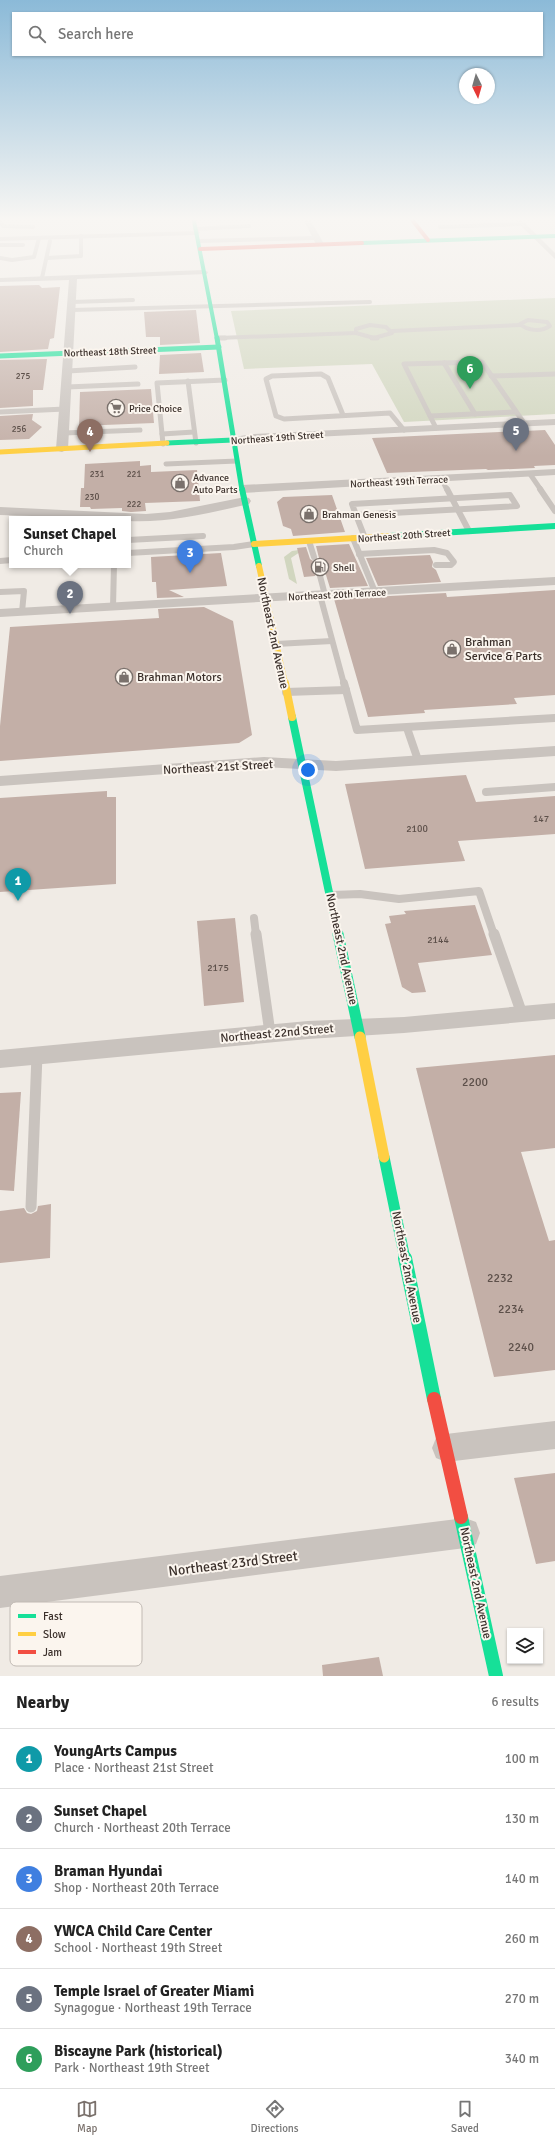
<!DOCTYPE html>
<meta charset="utf-8">
<style>
:root{--surface:#fff;--page:#f6f6f6;--text:#222;--muted:#767676;--line:#e0e0e0;--accent:#7a716c}
body{margin:0;font-family:Signika,sans-serif;background:var(--page);color:var(--text)}
.controls{position:absolute;right:12px;bottom:12px;display:grid;overflow:hidden;border-radius:0px;box-shadow:0 1px 3px #0004}
.controls button{width:36px;height:36px;display:grid;place-items:center;padding:0;border:0;border-bottom:1px solid var(--line);background:var(--surface);color:var(--text);font:20px sans-serif}
.compass{position:absolute;left:459px;top:68px;width:36px;height:36px;border-radius:50%;background:var(--surface);box-shadow:0 1px 3px #0004;rotate:175deg}
.you{position:absolute;left:308px;top:770px;width:14px;height:14px;margin:-10px;border:3px solid #fff;border-radius:50%;background:#1a73e8;box-shadow:0 0 0 6px #1a73e833}
.badge{display:grid;place-items:center;width:26px;height:26px;border-radius:50%;background:var(--accent);color:#fff;font-size:13px;font-weight:700}
.pin{position:absolute;translate:-50% -33px;filter:drop-shadow(0 1px 2px #0008)}
.pin::after{content:'';position:absolute;top:21px;width:14px;height:12px;background:inherit;clip-path:polygon(0 0,100% 0,50% 100%)}
.popup{position:absolute;left:9px;top:516px;width:122px;height:52px;box-sizing:border-box;display:grid;place-content:center;border-radius:0px;background:var(--surface);filter:drop-shadow(0 1px 3px #0005);font-size:13px;white-space:nowrap;color:var(--muted)}
.popup b{font-size:15px;color:var(--text)}
.popup::after{content:'';position:absolute;left:50%;top:100%;margin-left:-8px;border:8px solid transparent;border-top-color:var(--surface)}
.list{margin:0;padding:0;list-style:none}
h2{display:flex;justify-content:space-between;align-items:center;height:52px;margin:0;padding:0 16px;font-size:17px}
h2 small{font-size:13px;font-weight:400;color:var(--muted)}
.list li{display:grid;grid-template-columns:26px 1fr auto;gap:12px;align-items:center;box-sizing:border-box;height:60px;padding:0 16px;border-top:1px solid var(--line)}
.list b{display:block;font-size:15px;white-space:nowrap}
.list p{margin:0;font-size:13px;white-space:nowrap;color:var(--muted)}
.list em{font-size:13px;font-style:normal;color:var(--muted)}
.icon{flex:none;width:22px;height:22px;fill:none;stroke:currentColor;stroke-width:2;stroke-linecap:round;stroke-linejoin:round}
.map{position:relative;flex:none;width:555px;height:1676px;overflow:hidden}
.search{position:absolute;background:var(--surface);box-shadow:0 1px 3px #0004;left:12px;right:12px;top:12px;height:44px;display:flex;align-items:center;gap:10px;box-sizing:border-box;padding:0 14px;border-radius:0px;color:var(--muted);font-size:15px}
.sheet{height:412px;background:var(--surface)}
nav{display:flex;justify-content:space-around;align-items:center;box-sizing:border-box;height:56px;border-top:1px solid var(--line);background:var(--surface);font-size:11px;color:var(--muted)}
nav a{display:grid;justify-items:center;gap:2px}
nav .on{color:var(--accent)}
.map>svg:first-child{display:block}
.green{fill:#d1d6bf}
.building{fill:#c3afa7}
.lines{fill:none;stroke-linecap:round;stroke-linejoin:round}
.lane-far4{stroke:#c9c3be;stroke-width:4}
.lane-far3{stroke:#c9c3be;stroke-width:5}
.lane-far2{stroke:#c9c3be;stroke-width:6}
.lane-far1{stroke:#c9c3be;stroke-width:8}
.lane{stroke:#c9c3be;stroke-width:11}
.street{fill:#c9c3be;fill-rule:evenodd}
.fast-far5{stroke:#16e098;stroke-width:4}
.fast-far4{stroke:#16e098;stroke-width:5}
.fast-far3{stroke:#16e098;stroke-width:6}
.fast-far2{stroke:#16e098;stroke-width:8}
.fast-far1{stroke:#16e098;stroke-width:11}
.fast{stroke:#16e098;stroke-width:14}
.slow-far3{stroke:#ffcf43;stroke-width:5}
.slow-far2{stroke:#ffcf43;stroke-width:6}
.slow-far1{stroke:#ffcf43;stroke-width:8}
.slow{stroke:#ffcf43;stroke-width:11}
.jam-far1{stroke:#f24e42;stroke-width:4}
.jam{stroke:#f24e42;stroke-width:14}
.labels{text-anchor:middle;stroke-width:4;stroke-linejoin:round;paint-order:stroke}
.far-number-label{font-size:9px;fill:#5d504a}
.far-street-label{font-size:10px;fill:#3b302b;stroke:#fbf5ee}
.far-poi-label{font-size:10px;fill:#3b302b;stroke:#fbf5ee;text-anchor:start}
.number-label{font-size:10px;fill:#5d504a}
.street-label{font-size:12px;fill:#3b302b;stroke:#fbf5ee}
.poi-label{font-size:12px;fill:#3b302b;stroke:#fbf5ee;text-anchor:start}
.near-number-label{font-size:12px;fill:#5d504a}
.near-street-label{font-size:14px;fill:#3b302b;stroke:#fbf5ee}
.key{fill:#fbf5ee;stroke:#c1bab4;stroke-width:1}
.key-label{font-size:11px;fill:#3b302b}
</style>
<div class="map">
<svg width="555" height="1676" viewBox="0 0 555 1676">
<rect width="100%" height="100%" fill="#f0ebe5"/>
<g class="green">
<path d="M555,298V414L404,422L372,364L244,369L231,311Z"/>
<path d="M299,550L300,552L291,558L297,584L289,579L284,557L292,551Z"/>
</g>
<g class="building">
<path d="M39,285L42,288L60,287L54,338L50,339L48,349L0,352V286Z"/>
<path d="M196,310L200,343L160,345V337H146L144,312Z"/>
<path d="M201,353L204,372L159,374L160,355Z"/>
<path d="M47,359L43,390H33V406L0,408V360Z"/>
<path d="M151,389L154,423L79,426L80,392Z"/>
<path d="M33,414L32,420L42,427L29,439L0,440V416Z"/>
<path d="M545,430L555,445V465L534,466L535,468L488,470L486,469L387,473L372,438Z"/>
<path d="M140,461V466L151,465V472L197,470L200,501L145,503L146,511L131,512L122,511V508L91,509L90,507H80L81,488H84L85,464Z"/>
<path d="M332,495L345,532L293,536L291,529L283,526L277,502L283,497Z"/>
<path d="M349,544L368,586L330,588L326,575L322,572H317L315,576L304,577L297,548L306,547L310,559L315,562L319,558L316,546Z"/>
<path d="M221,553L227,586L169,590L184,597L157,598L156,582H152L151,557Z"/>
<path d="M430,555L433,562L432,567L436,570L441,582L378,586L366,558Z"/>
<path d="M555,590V695L514,698L517,704L424,710L425,713L368,717L334,599L446,593L447,597Z"/>
<path d="M204,607L233,621L252,735L239,743L0,761V726L10,627L159,618L158,609Z"/>
<path d="M466,775L476,802L555,796V834L458,841L465,861L365,869L345,784Z"/>
<path d="M107,791V797H116V884L0,892V798Z"/>
<path d="M475,905L492,955L418,963L426,992L412,993L402,987L385,924L391,923L389,916L406,914L404,911Z"/>
<path d="M235,918L244,1002L204,1006L197,921Z"/>
<path d="M555,1055V1148L521,1152L549,1241L555,1240V1370L494,1377L416,1068Z"/>
<path d="M21,1092L14,1191L0,1190V1093Z"/>
<path d="M51,1204L50,1258L0,1263V1211L24,1208L27,1213L31,1214L37,1211L38,1206Z"/>
<path d="M555,1473V1561L536,1564L514,1478Z"/>
<path d="M379,1657L383,1676H323L322,1665Z"/>
</g>
<g class="lines">
<g class="lane-far4">
<path d="M0,221L3,226L33,227"/>
<path d="M440,227L522,224"/>
<path d="M195,229L249,226"/>
<path d="M198,241L316,238"/>
<path d="M0,245H23"/>
<path d="M0,258L12,260L34,257L39,238"/>
<path d="M47,258L81,256V236"/>
<path d="M42,278L50,241"/>
<path d="M72,302L133,300"/>
<path d="M72,310L370,302"/>
<path d="M528,320L547,322L550,326C541,332 528,331 520,324Z"/>
<path d="M370,325L386,327L392,333L374,338L356,333V329Z"/>
<path d="M392,331L520,325"/>
<path d="M218,338L356,333"/>
</g>
<g class="lane-far3">
<path d="M218,338H225"/>
<path d="M372,338H377"/>
<path d="M444,363L475,414"/>
<path d="M68,371L135,367"/>
<path d="M491,376L555,374"/>
<path d="M188,381L196,443"/>
<path d="M67,387L138,384"/>
<path d="M0,412L65,409"/>
<path d="M343,415L328,378L321,374L272,376L266,379L276,416L284,419L390,413L404,430"/>
<path d="M430,416L516,412"/>
<path d="M436,428L404,364L482,362L524,423"/>
<path d="M64,433L140,430"/>
<path d="M162,434L194,432"/>
<path d="M163,444L157,383L225,380"/>
<path d="M166,464L237,461"/>
<path d="M530,474L541,490"/>
<path d="M441,478L447,490"/>
</g>
<g class="lane-far2">
<path d="M447,489L469,531"/>
<path d="M540,489L555,511"/>
<path d="M510,495L517,506L356,515L352,504Z"/>
<path d="M356,515L365,538"/>
<path d="M353,538L375,592"/>
<path d="M128,540L203,536"/>
<path d="M309,541L314,557"/>
<path d="M128,553L234,547L254,544"/>
<path d="M359,554L434,550L447,553L454,562L451,565H436"/>
<path d="M0,561L12,560"/>
<path d="M320,576L325,595"/>
<path d="M0,592L24,591L22,612"/>
<path d="M320,595L344,684"/>
<path d="M113,607L114,565"/>
<path d="M276,644L332,641"/>
</g>
<g class="lane-far1">
<path d="M344,683L357,730L555,718"/>
<path d="M286,692L346,690"/>
<path d="M407,728L418,760"/>
<path d="M486,792L555,787"/>
<path d="M332,895L360,894L399,899L479,891L494,935"/>
<path d="M254,918L256,935"/>
</g>
<g class="lane">
<path d="M256,934L270,1033"/>
<path d="M494,934L522,1014"/>
<path d="M31,1207L37,1055"/>
</g>
<g class="street">
<path d="M304,221H311L324,244L323,246H317Z"/>
<path d="M516,221H523L555,253V259Z"/>
<path d="M199,231L200,233L196,235L0,241V237Z"/>
<path d="M204,270L208,272L207,274L77,279L68,449L62,452L58,451L56,449L69,280L0,282V278Z"/>
<path d="M555,419V425L252,440L233,443L228,440L229,438L252,434Z"/>
<path d="M555,469V475L242,493L236,489L242,485Z"/>
<path d="M245,497L249,498L251,501L249,504C210,513 168,523 128,521V519L0,515V507L146,514L170,512Z"/>
<path d="M555,577V585L0,617V609Z"/>
<path d="M555,746V756L336,771L264,767L0,786V776L264,757L336,761Z"/>
<path d="M555,1003V1019L404,1033L308,1039L0,1068V1050L308,1021L404,1017Z"/>
<path d="M555,1421V1449L446,1462L436,1458L432,1448L436,1438L446,1434Z"/>
<path d="M465,1518L476,1522L480,1533L476,1544L465,1548L0,1608V1576Z"/>
</g>
<g class="fast-far5">
<path d="M194,221L217,339"/>
<path d="M362,243L555,236"/>
</g>
<g class="fast-far4">
<path d="M217,338L242,490"/>
<path d="M0,356L219,347"/>
<path d="M167,443L233,440"/>
</g>
<g class="fast-far3">
<path d="M242,489L259,566"/>
<path d="M390,536L555,526"/>
</g>
<path class="fast-far2" d="M292,717L338,935"/>
<g class="fast-far1">
<path d="M338,934L360,1037"/>
<path d="M384,1157L405,1259"/>
</g>
<g class="fast">
<path d="M405,1258L434,1399"/>
<path d="M461,1517L496,1676"/>
</g>
<path class="slow-far3" d="M0,452L167,443"/>
<g class="slow-far2">
<path d="M254,544L390,536"/>
<path d="M259,566L285,684"/>
</g>
<path class="slow-far1" d="M285,683L292,717"/>
<path class="slow" d="M360,1037L384,1157"/>
<g class="jam-far1">
<path d="M413,221L428,240"/>
<path d="M200,249L362,243"/>
</g>
<path class="jam" d="M434,1399L461,1517"/>
</g>
<linearGradient id="sky" x2="0" y2="1"><stop stop-color="#8bbad8"/><stop offset="0.48" stop-color="#f8f6f3"/><stop offset="1" stop-color="#f8f6f3" stop-opacity="0"/></linearGradient>
<rect width="555" height="456" fill="url(#sky)"/>
<defs>
<symbol id="supermarket-ring" viewBox="-11 -11 22 22"><circle r="9.5" fill="#fbf5ee" stroke="#7a716c" stroke-width="1.5"/><path d="M-6-5.5h2.5l.6 2H6L4.5 2H-2.5L-4.4-4H-6ZM-1.5 3.2a1.3 1.3 0 1 0 .1 0ZM3 3.2a1.3 1.3 0 1 0 .1 0Z" fill="#7a716c"/></symbol>
<symbol id="shop-ring" viewBox="-11 -11 22 22"><circle r="9.5" fill="#fbf5ee" stroke="#7a716c" stroke-width="1.5"/><path d="M-5-2.5h2.3a2.7 3.5 0 0 1 5.4 0H5L5.5 6h-11ZM-1.5-2.5h3a1.5 2.3 0 0 0-3 0Z" fill="#7a716c"/></symbol>
<symbol id="fuel-ring" viewBox="-11 -11 22 22"><circle r="9.5" fill="#fbf5ee" stroke="#7a716c" stroke-width="1.5"/><path d="M-5.5-6h7V0h2V4h1.3V-2.5L3-4.5l.8-.8L6-3V5H2.5V1h-1V6h-7ZM-4.2-4.7v3.2H.2V-4.7Z" fill="#7a716c"/></symbol>
</defs>
<g fill-rule="evenodd">
<use href="#supermarket-ring" x="106" y="398" width="20" height="20"/>
<use href="#shop-ring" x="170" y="473" width="20" height="20"/>
<use href="#shop-ring" x="299" y="504" width="20" height="20"/>
<use href="#fuel-ring" x="310" y="557" width="20" height="20"/>
<use href="#shop-ring" x="442" y="639" width="20" height="20"/>
<use href="#shop-ring" x="114" y="667" width="20" height="20"/>
</g>
<g class="labels">
<g class="far-number-label">
<text x="23" y="379">275</text>
<text x="19" y="432">256</text>
<text x="97" y="477">231</text>
<text x="134" y="477">221</text>
<text x="92" y="500">230</text>
<text x="134" y="507">222</text>
</g>
<g class="far-street-label">
<text transform="translate(110 351) rotate(-2)" y="4">Northeast 18th Street</text>
<text transform="translate(277 437) rotate(-4)" y="4">Northeast 19th Street</text>
<text transform="translate(399 481) rotate(-3)" y="4">Northeast 19th Terrace</text>
<text transform="translate(404 535) rotate(-4)" y="4">Northeast 20th Street</text>
<text transform="translate(337 594) rotate(-3)" y="4">Northeast 20th Terrace</text>
</g>
<g class="far-poi-label">
<text x="129" y="412">Price Choice</text>
<text x="193" y="481">Advance<tspan x="193" dy="12">Auto Parts</tspan></text>
<text x="322" y="518">Brahman Genesis</text>
<text x="333" y="571">Shell</text>
</g>
<g class="number-label">
<text x="541" y="822">147</text>
<text x="417" y="832">2100</text>
<text x="438" y="943">2144</text>
<text x="218" y="971">2175</text>
</g>
<g class="street-label">
<text transform="translate(273 633) rotate(78)" y="4">Northeast 2nd Avenue</text>
<text transform="translate(218 767) rotate(-3)" y="4">Northeast 21st Street</text>
<text transform="translate(342 949) rotate(78)" y="4">Northeast 2nd Avenue</text>
<text transform="translate(277 1033) rotate(-5)" y="4">Northeast 22nd Street</text>
<text transform="translate(407 1267) rotate(79)" y="4">Northeast 2nd Avenue</text>
<text transform="translate(476 1583) rotate(78)" y="4">Northeast 2nd Avenue</text>
</g>
<g class="poi-label">
<text x="465" y="646">Brahman<tspan x="465" dy="14">Service &amp; Parts</tspan></text>
<text x="137" y="681">Brahman Motors</text>
</g>
<g class="near-number-label">
<text x="475" y="1086">2200</text>
<text x="500" y="1282">2232</text>
<text x="511" y="1313">2234</text>
<text x="521" y="1351">2240</text>
</g>
<g class="near-street-label">
<text transform="translate(233 1563) rotate(-7)" y="5">Northeast 23rd Street</text>
</g>
</g>
<rect x="10" y="1602" width="132" height="64" rx="6" class="key"/>
<rect x="18" y="1614" width="18" height="4" fill="#16e098"/>
<rect x="18" y="1632" width="18" height="4" fill="#ffcf43"/>
<rect x="18" y="1650" width="18" height="4" fill="#f24e42"/>
<g class="key-label">
<text x="43" y="1620">Fast</text>
<text x="43" y="1638">Slow</text>
<text x="43" y="1656">Jam</text>
</g>
</svg>
<div class="controls">
<button><svg class="icon" aria-label="layers" viewBox="0 0 24 24"><path d="M12 4l9 5-9 5-9-5zM3 14l9 5 9-5"/></svg></button>
</div>
<svg class="compass" viewBox="-18 -18 36 36"><path d="M0-13l5 13h-10z" fill="#e53935"/><path d="M0 13l5-13h-10z" fill="#767676"/></svg>
<div class="you"></div>
<div class="pin badge" style="left:18px;top:901px;background:#0f9aa8">1</div>
<div class="pin badge" style="left:70px;top:614px;background:#6b7280">2</div>
<div class="popup"><b>Sunset Chapel</b>Church</div>
<div class="pin badge" style="left:190px;top:573px;background:#3f7fe0">3</div>
<div class="pin badge" style="left:90px;top:452px;background:#8d6e63">4</div>
<div class="pin badge" style="left:516px;top:451px;background:#6b7280">5</div>
<div class="pin badge" style="left:470px;top:389px;background:#2e9e5b">6</div>
<div class="search"><svg class="icon" aria-label="search" viewBox="0 0 24 24"><circle cx="10" cy="10" r="6"/><path d="M15 15l6 6"/></svg>Search here</div>
</div>
<section class="sheet">
<h2>Nearby<small>6 results</small></h2>
<ul class="list">
<li><span class="badge" style="background:#0f9aa8">1</span><div><b>YoungArts Campus</b><p>Place · Northeast 21st Street</p></div><em>100 m</em></li>
<li><span class="badge" style="background:#6b7280">2</span><div><b>Sunset Chapel</b><p>Church · Northeast 20th Terrace</p></div><em>130 m</em></li>
<li><span class="badge" style="background:#3f7fe0">3</span><div><b>Braman Hyundai</b><p>Shop · Northeast 20th Terrace</p></div><em>140 m</em></li>
<li><span class="badge" style="background:#8d6e63">4</span><div><b>YWCA Child Care Center</b><p>School · Northeast 19th Street</p></div><em>260 m</em></li>
<li><span class="badge" style="background:#6b7280">5</span><div><b>Temple Israel of Greater Miami</b><p>Synagogue · Northeast 19th Terrace</p></div><em>270 m</em></li>
<li><span class="badge" style="background:#2e9e5b">6</span><div><b>Biscayne Park (historical)</b><p>Park · Northeast 19th Street</p></div><em>340 m</em></li>
</ul>
</section>
<nav>
<a class="on"><svg class="icon" aria-label="map" viewBox="0 0 24 24"><path d="M3 6l6-2 6 2 6-2v14l-6 2-6-2-6 2zM9 4v14M15 6v14"/></svg>Map</a>
<a><svg class="icon" aria-label="directions" viewBox="0 0 24 24"><path d="M12 3l9 9-9 9-9-9zM9 14v-3h6M13 9l2 2-2 2"/></svg>Directions</a>
<a><svg class="icon" aria-label="saved" viewBox="0 0 24 24"><path d="M7 4h10v16l-5-4-5 4z"/></svg>Saved</a>
</nav>
